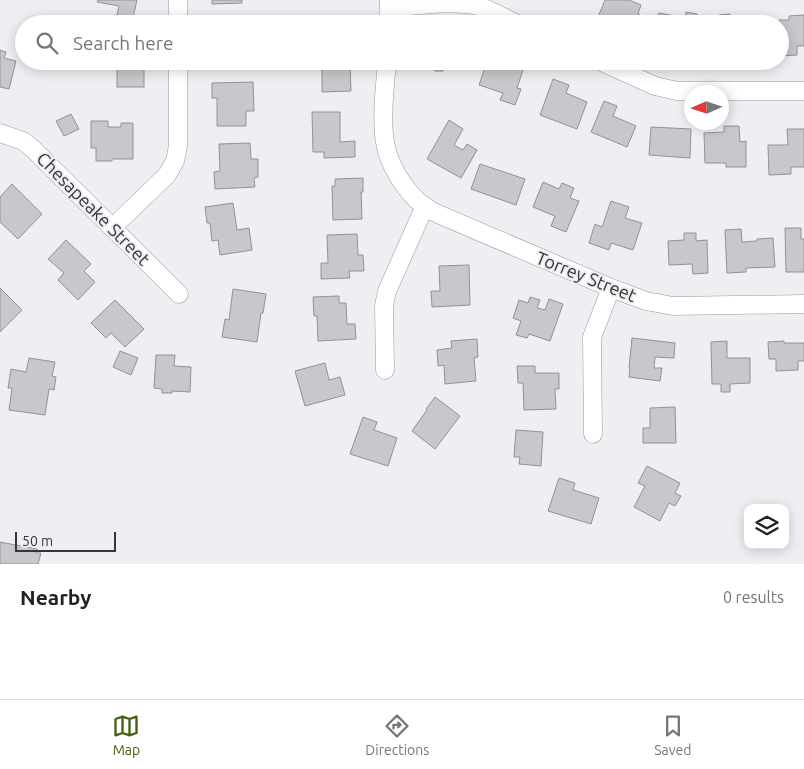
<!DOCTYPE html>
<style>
:root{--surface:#fff;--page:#f2f2f2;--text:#222;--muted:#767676;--line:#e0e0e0;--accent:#436013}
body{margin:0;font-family:Ubuntu,sans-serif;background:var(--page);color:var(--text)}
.controls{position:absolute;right:15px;bottom:15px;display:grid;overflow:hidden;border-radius:10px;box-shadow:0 2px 12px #0003}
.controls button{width:45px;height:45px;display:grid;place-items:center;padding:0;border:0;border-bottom:1px solid var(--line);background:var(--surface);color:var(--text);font:25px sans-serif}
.compass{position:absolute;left:684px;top:85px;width:45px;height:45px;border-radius:50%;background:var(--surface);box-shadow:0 2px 12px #0003;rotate:267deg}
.scale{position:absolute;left:15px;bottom:12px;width:101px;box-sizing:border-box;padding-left:5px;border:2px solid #353537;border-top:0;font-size:14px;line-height:18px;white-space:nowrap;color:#353537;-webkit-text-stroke:4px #efeff3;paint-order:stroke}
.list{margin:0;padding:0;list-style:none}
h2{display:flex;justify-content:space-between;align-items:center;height:65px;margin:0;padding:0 20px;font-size:21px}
h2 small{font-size:16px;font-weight:400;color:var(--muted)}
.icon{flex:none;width:28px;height:28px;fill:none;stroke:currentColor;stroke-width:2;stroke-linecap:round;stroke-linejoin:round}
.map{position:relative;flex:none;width:804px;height:564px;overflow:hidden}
.search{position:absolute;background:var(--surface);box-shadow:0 2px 12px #0003;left:15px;right:15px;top:15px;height:55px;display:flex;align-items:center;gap:12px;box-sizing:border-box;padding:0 18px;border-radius:28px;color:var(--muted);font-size:19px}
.sheet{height:135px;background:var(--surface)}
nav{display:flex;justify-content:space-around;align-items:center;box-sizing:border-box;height:70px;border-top:1px solid var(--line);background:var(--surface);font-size:14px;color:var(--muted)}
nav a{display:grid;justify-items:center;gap:2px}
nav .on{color:var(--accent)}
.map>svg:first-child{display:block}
.building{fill:#c8c8cc;stroke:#919196}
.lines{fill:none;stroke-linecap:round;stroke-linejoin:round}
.minor-casing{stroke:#99999d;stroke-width:19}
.minor{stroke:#fff;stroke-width:18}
.labels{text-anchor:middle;stroke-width:4;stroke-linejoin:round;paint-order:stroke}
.street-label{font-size:18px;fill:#353537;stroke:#efeff3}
</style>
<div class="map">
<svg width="804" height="564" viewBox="0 0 804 564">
<rect width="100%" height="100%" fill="#efeff3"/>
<g class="building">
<path d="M98,0H137L133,18L117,15L119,6L97,2Z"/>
<path d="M212,0H242V3L212,4Z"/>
<path d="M605,0H629L641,5L638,14L643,17L641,24H602L596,22Z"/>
<path d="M686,12L697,14L696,21L705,23L704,24H656L659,13L685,18Z"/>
<path d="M730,14V18L759,17V24H720L719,15Z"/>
<path d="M804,15V46H797V55L780,56V24H779V20H789V16Z"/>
<path d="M0,50L6,52L4,58L16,61L9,89L0,87Z"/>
<rect x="117" y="61" width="27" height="26"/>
<path d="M213,61H248V67L213,69Z"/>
<path d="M322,61H353V65H350L351,91L322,92Z"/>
<path d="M422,61H452L453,66H443V71H435V62H422Z"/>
<path d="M487,61H518L525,64L517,88L521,89L515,105L500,100L503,93L479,85Z"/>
<path d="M553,79L569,85L566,93L587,102L577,129L540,115Z"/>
<path d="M253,82L254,111H246V126H217V98H212V83Z"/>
<path d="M604,101L617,106L613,116L636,126L627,147L591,132Z"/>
<path d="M312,112H340V142L355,141V157L324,158V152H313Z"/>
<path d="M71,114L79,129L64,136L56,121Z"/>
<path d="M449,120L463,129L454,145L463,150L467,144L477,150L461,178L427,159Z"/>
<path d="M91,121H108V127H121V123H133V159H112V161H96V148H91Z"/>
<path d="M724,126H739L740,142L746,141V167H726V163H705L704,133L724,132Z"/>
<path d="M651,127L691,129L690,158L649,155Z"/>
<path d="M787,129H804V167H791V174L769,175L768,145H788Z"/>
<path d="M250,143L251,159H258V177L254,178L255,187L215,189L214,172L220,171L219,144Z"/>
<path d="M480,164L525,179L516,205L471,189Z"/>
<path d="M363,178V192H361L362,219L333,220L332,186H335V179Z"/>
<path d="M543,182L559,189L562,183L574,188L570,198L579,201L566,232L551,226L555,216L533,207Z"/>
<path d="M12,184L42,214L18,239L0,222V197Z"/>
<path d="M611,201L629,207L625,218L642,223L633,250L611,243L609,250L589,243L595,224L602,227Z"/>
<path d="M233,203L237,230L249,228L252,250L220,255L218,240L212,241L210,223H207L205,207Z"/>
<path d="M785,228H801V239H804V272H786Z"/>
<path d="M741,229L742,242L757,241V239L773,238L775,267L746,268V272L727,273L725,230Z"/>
<path d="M684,233H696V241L707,240L708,273L693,274L692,264L669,265L668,241L684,240Z"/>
<path d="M357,234L358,255H363L364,271H349L350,278L321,279V263H328L327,235Z"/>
<path d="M66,240L91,264L84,271L95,282L78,300L58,280L64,273L48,259Z"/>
<path d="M469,265L470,305L432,307L431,291H440L439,266Z"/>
<path d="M0,288L22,310L0,332Z"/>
<path d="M233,289L266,294L263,313H261L257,342L222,337L225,319L229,320Z"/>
<path d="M339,296V303H346L347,324H355L356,339L318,341L317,316H314L313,297Z"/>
<path d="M530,297L540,300L537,308L545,310L549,299L563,304L550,341L529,334L527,338L516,335L521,321L513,318L519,300L528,303Z"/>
<path d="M115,300L144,329L125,347L111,333L106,338L91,323Z"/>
<path d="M632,338L675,343L674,358L655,357L654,368H662L660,381L629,377L630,369L629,368Z"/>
<path d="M477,339L478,357L474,358L476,381L445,384L444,365L438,366L437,350L452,348L451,341Z"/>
<path d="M727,341V358H750V383L730,384V392H721V384H712L711,342Z"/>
<path d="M784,341V343H804V361H798V370L776,371V359H769L768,342Z"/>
<path d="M120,351L138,358L131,375L113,367Z"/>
<path d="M156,355H175L174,366L191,367L190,392L172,391V393H162V389L154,388Z"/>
<path d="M29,358L55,362L52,376L56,377L54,390L49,389L45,415L9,410L12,388H8L11,369L26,372Z"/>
<path d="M325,363L329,380L340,377L345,395L305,406L295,371Z"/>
<path d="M517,366H535V373H559V389H555L556,409L524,410L523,383H518Z"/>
<path d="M435,397L460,416L435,449L412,431L427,410L426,409Z"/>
<path d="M675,407L676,443H643V428H650V408Z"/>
<path d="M363,417L377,422L374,430L397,438L388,466L350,454Z"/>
<path d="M516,430L543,432L541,466L519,464L520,457H514Z"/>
<path d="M647,466L680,483L675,493L681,496L675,506L669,503L660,521L634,507L645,486L638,483Z"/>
<path d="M559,478L575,483L573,490L599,498L591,524L548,511Z"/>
<path d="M0,542L37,549L36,553H41L38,564H0Z"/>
</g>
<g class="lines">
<defs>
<g id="minor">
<path d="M178,0V24"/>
<path d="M389,8C414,6 455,0 478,6C491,10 504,18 517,24"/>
<path d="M388,24L389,0"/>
<path d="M387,61C385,87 381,117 385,142C388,164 406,193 424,206C428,209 433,212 438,214L611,288L646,301L673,306L804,304"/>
<path d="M600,61L655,86L677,91H804"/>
<path d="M0,133L23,141L31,147L179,294"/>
<path d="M112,228L167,175L175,161L178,146V61"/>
<path d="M385,370L384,306L387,291L425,206"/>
<path d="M593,434L592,337L611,288"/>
</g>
</defs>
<use href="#minor" class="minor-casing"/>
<use href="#minor" class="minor"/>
</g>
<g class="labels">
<g class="street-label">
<text transform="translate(93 209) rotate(45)" y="6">Chesapeake Street</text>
<text transform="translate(586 277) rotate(22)" y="6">Torrey Street</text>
</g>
</g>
</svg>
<div class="controls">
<button><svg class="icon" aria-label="layers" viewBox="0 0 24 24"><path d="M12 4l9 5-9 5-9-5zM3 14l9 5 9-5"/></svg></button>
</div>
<svg class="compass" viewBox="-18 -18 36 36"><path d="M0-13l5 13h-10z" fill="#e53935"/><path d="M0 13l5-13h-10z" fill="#767676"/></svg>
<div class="scale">50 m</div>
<div class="search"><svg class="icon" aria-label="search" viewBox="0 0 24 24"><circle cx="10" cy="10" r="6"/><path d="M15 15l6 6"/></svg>Search here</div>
</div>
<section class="sheet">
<h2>Nearby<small>0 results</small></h2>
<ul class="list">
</ul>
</section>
<nav>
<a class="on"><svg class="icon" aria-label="map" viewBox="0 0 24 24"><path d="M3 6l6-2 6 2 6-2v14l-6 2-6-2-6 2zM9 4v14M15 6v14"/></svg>Map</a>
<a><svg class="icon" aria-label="directions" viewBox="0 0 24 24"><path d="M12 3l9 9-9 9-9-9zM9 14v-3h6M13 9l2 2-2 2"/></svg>Directions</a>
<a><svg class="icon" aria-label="saved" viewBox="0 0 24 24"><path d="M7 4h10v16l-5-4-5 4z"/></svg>Saved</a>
</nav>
